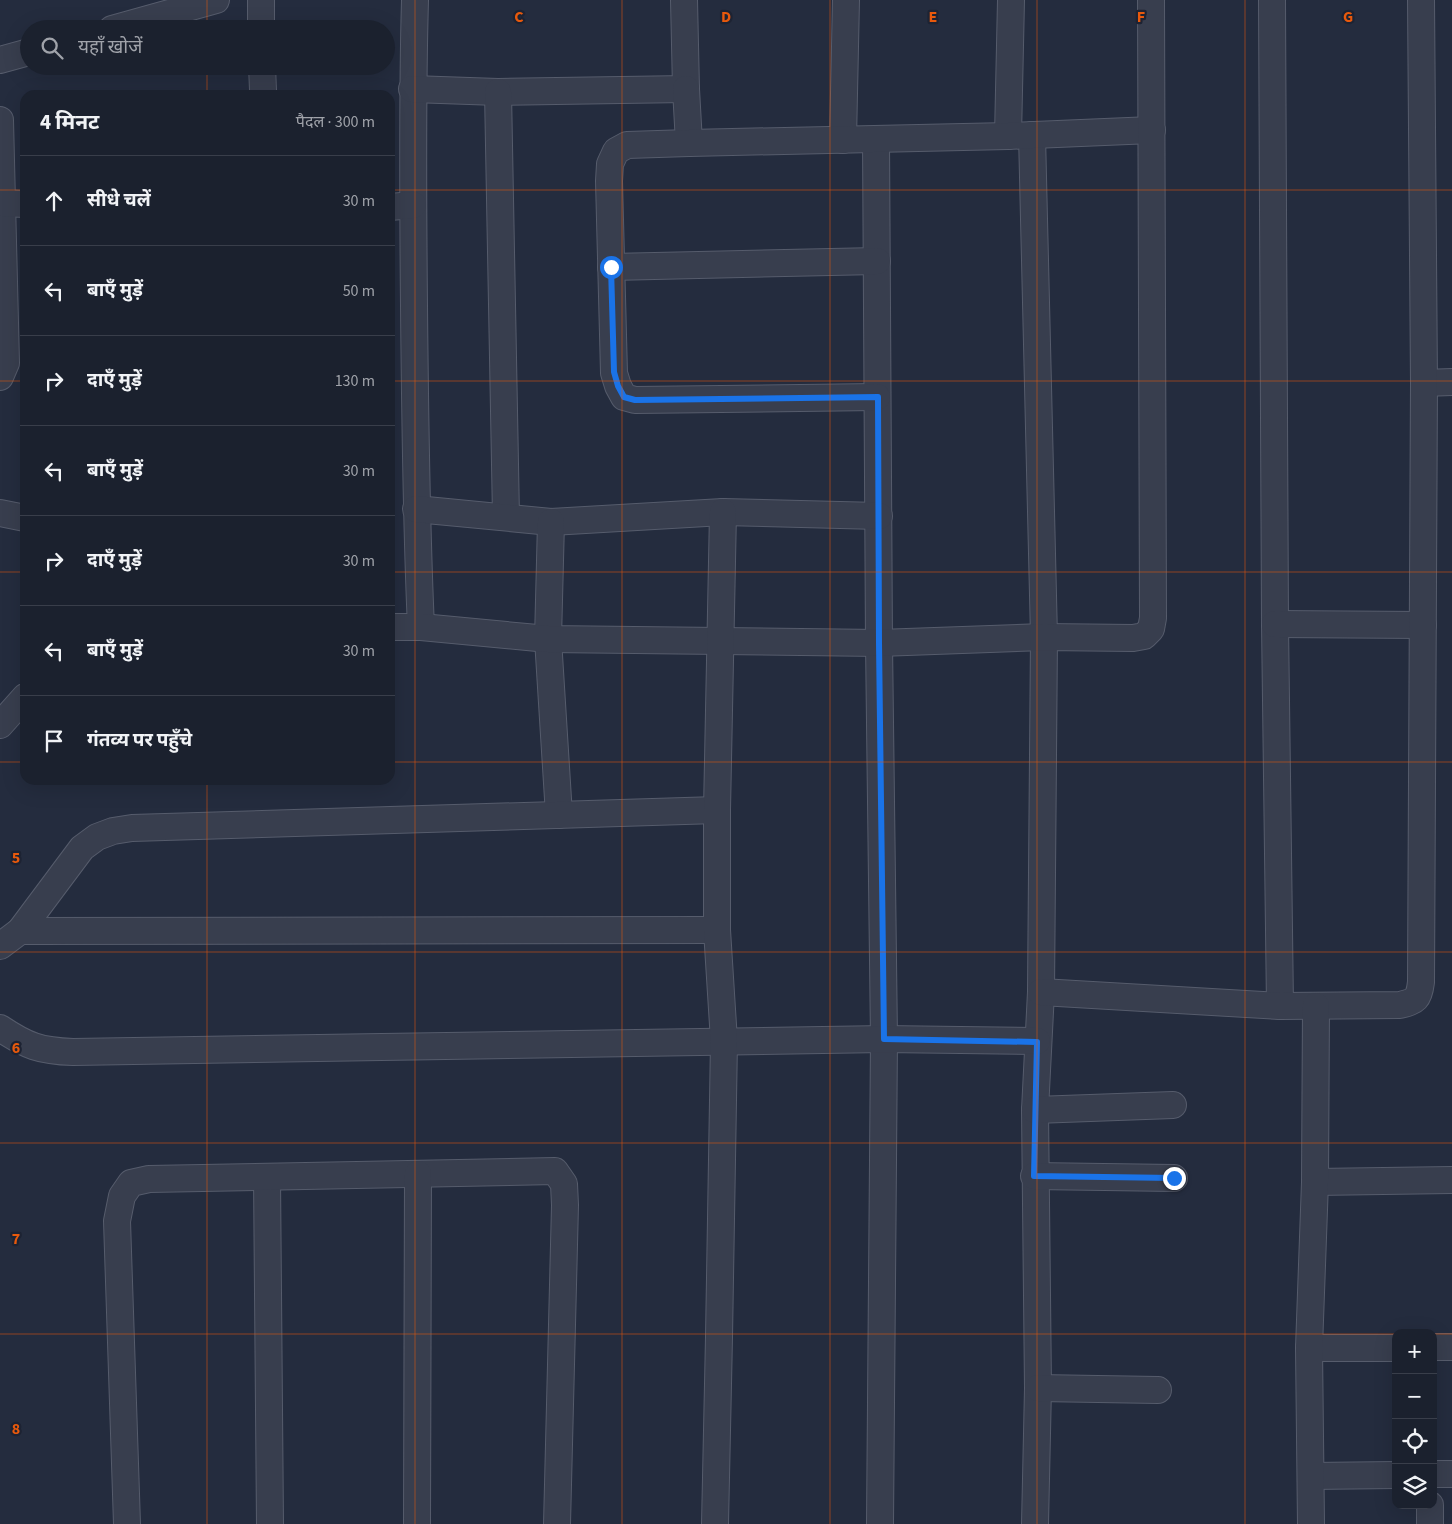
<!DOCTYPE html>
<html lang="hi">
<meta charset="utf-8">
<style>
:root{--surface:#1b212e;--page:#282e3a;--text:#f1f3f6;--muted:#a0a3aa;--line:#393e4a}
body{margin:0;font-family:"Source Sans 3","Noto Sans Devanagari",sans-serif;background:var(--page);color:var(--text)}
.controls{position:absolute;right:15px;bottom:15px;display:grid;overflow:hidden;border-radius:10px;box-shadow:0 5px 20px #0002}
.controls button{width:45px;height:45px;display:grid;place-items:center;padding:0;border:0;border-bottom:1px solid var(--line);background:var(--surface);color:var(--text);font:25px sans-serif}
.stop{position:absolute;width:15px;height:15px;margin:-11px;border:4px solid #1a73e8;border-radius:50%;background:#fff}
.stop.end{background:#1a73e8;border-color:#fff;box-shadow:0 1px 5px #0008}
.list{margin:0;padding:0;list-style:none}
h2{display:flex;justify-content:space-between;align-items:center;height:65px;margin:0;padding:0 20px;font-size:21px}
h2 small{font-size:16px;font-weight:400;color:var(--muted)}
.list li{display:grid;grid-template-columns:32px 1fr auto;gap:15px;align-items:center;box-sizing:border-box;height:90px;padding:0 20px;border-top:1px solid var(--line)}
.list b{display:block;font-size:19px;white-space:nowrap}
.list em{font-size:16px;font-style:normal;color:var(--muted)}
.icon{flex:none;width:28px;height:28px;fill:none;stroke:currentColor;stroke-width:2;stroke-linecap:round;stroke-linejoin:round}
.map{position:relative;flex:none;width:1452px;height:1524px;overflow:hidden}
.search{position:absolute;background:var(--surface);box-shadow:0 5px 20px #0002;left:20px;top:20px;width:375px;height:55px;display:flex;align-items:center;gap:12px;box-sizing:border-box;padding:0 18px;border-radius:28px;color:var(--muted);font-size:19px}
.panel{position:absolute;background:var(--surface);box-shadow:0 5px 20px #0002;left:20px;top:90px;width:375px;height:695px;border-radius:15px}
.map>svg:first-child{display:block}
.lines{fill:none;stroke-linecap:round;stroke-linejoin:round}
.minor-casing{stroke:#565c6c;stroke-width:28}
.minor{stroke:#383e4e;stroke-width:26}
.route{stroke:#1a73e8;stroke-width:6}
.grid{fill:none;stroke:#e8590c;stroke-width:1;stroke-opacity:0.55}
.grid-label{font-size:16px;text-anchor:middle;font-weight:bold;fill:#e8590c;stroke:#1d2333;stroke-width:4.5;stroke-linejoin:round;paint-order:stroke}
</style>
<div class="map">
<svg width="1452" height="1524" viewBox="0 0 1452 1524">
<rect width="100%" height="100%" fill="#242c3e"/>
<g class="lines">
<defs>
<g id="minor">
<path d="M261,0V29"/>
<path d="M415,0C412,102 413,204 414,306C415,413 416,520 421,627"/>
<path d="M1272,0L1275,624L1280,1006"/>
<path d="M112,29L216,0"/>
<path d="M0,60L29,52"/>
<path d="M262,66L263,90"/>
<path d="M412,89L498,92L686,89L684,0"/>
<path d="M686,89L689,143"/>
<path d="M498,92L506,517"/>
<path d="M0,120L6,363L0,377"/>
<path d="M1032,135L1044,637L1041,992L1035,1110L1038,1388L1035,1524"/>
<path d="M1008,136L1011,0"/>
<path d="M843,140L846,0"/>
<path d="M876,140L879,643L884,1039L880,1524"/>
<path d="M2,203L25,204"/>
<path d="M390,207L413,205"/>
<path d="M611,267L877,261"/>
<path d="M1424,383L1452,382"/>
<path d="M877,397L635,400L624,397L618,386L614,373L609,181L610,164L616,151L627,145L689,143L1008,136L1152,130"/>
<path d="M416,509L551,522L723,512L879,516"/>
<path d="M0,513L25,518"/>
<path d="M551,522L548,639L559,815"/>
<path d="M1275,624L1423,625"/>
<path d="M390,627H421L548,639L879,643L1044,637L1133,638L1144,636L1151,629L1153,618L1151,0"/>
<path d="M0,725L25,697"/>
<path d="M20,931L82,848L97,837L113,831L132,828L717,810"/>
<path d="M0,946L20,931L717,930"/>
<path d="M1041,992L1280,1006L1400,1005C1416,1001 1419,999 1421,982L1424,383L1421,0"/>
<path d="M0,1028C27,1046 40,1051 73,1052L884,1039L1037,1041"/>
<path d="M1035,1110L1173,1105"/>
<path d="M1034,1176L1174,1178"/>
<path d="M267,1177L270,1524"/>
<path d="M1315,1182L1452,1180"/>
<path d="M1433,1347H1452"/>
<path d="M1309,1348H1396"/>
<path d="M1038,1388L1158,1390"/>
<path d="M1433,1474H1452"/>
<path d="M1311,1476L1396,1475"/>
<path d="M1430,1505V1524"/>
<path d="M127,1524L117,1221L122,1196L131,1183L149,1179L555,1171L564,1184L565,1205L557,1524"/>
<path d="M417,1524L418,1174"/>
<path d="M715,1524L719,1337L724,1041L717,930V810L723,512"/>
<path d="M1311,1524L1309,1348L1315,1182L1316,1006"/>
</g>
</defs>
<use href="#minor" class="minor-casing"/>
<use href="#minor" class="minor"/>
</g>
<g class="lines">
<path class="route" d="M611,267L614,372L618,386L624,397L635,400L878,397L879,643L884,1039L1037,1042L1034,1176L1174,1178"/>
</g>
<path class="grid" d="M207,0V29M415,0V1524M622,0V1524M830,0V1524M1037,0V1524M1245,0V1524M207,66V95M0,190H25M390,190H1452M0,381H25M390,381H1452M0,572H25M390,572H1452M0,762H25M390,762H1452M207,780V1524M0,952H1452M0,1143H1452M0,1334H1396M1433,1334H1452"/>
<g class="grid-label">
<text x="519" y="22">C</text>
<text x="726" y="22">D</text>
<text x="933" y="22">E</text>
<text x="1141" y="22">F</text>
<text x="1348" y="22">G</text>
<text x="16" y="863">5</text>
<text x="16" y="1053">6</text>
<text x="16" y="1244">7</text>
<text x="16" y="1434">8</text>
</g>
</svg>
<div class="controls">
<button>+</button>
<button>−</button>
<button><svg class="icon" aria-label="locate" viewBox="0 0 24 24"><circle cx="12" cy="12" r="6"/><path d="M12 2v4M12 18v4M2 12h4M18 12h4"/></svg></button>
<button><svg class="icon" aria-label="layers" viewBox="0 0 24 24"><path d="M12 4l9 5-9 5-9-5zM3 14l9 5 9-5"/></svg></button>
</div>
<div class="stop" style="left:611px;top:267px"></div>
<div class="stop end" style="left:1174px;top:1178px"></div>
<div class="search"><svg class="icon" aria-label="search" viewBox="0 0 24 24"><circle cx="10" cy="10" r="6"/><path d="M15 15l6 6"/></svg>यहाँ खोजें</div>
<section class="panel">
<h2>4 मिनट<small>पैदल · 300 m</small></h2>
<ul class="list">
<li><svg class="icon" aria-label="ahead" viewBox="0 0 24 24"><path d="M12 20V5M6 11l6-6 6 6"/></svg><div><b>सीधे चलें</b></div><em>30 m</em></li>
<li><svg class="icon" aria-label="left" viewBox="0 0 24 24"><path d="M17 20v-9H6M10 6l-5 5 5 5"/></svg><div><b>बाएँ मुड़ें</b></div><em>50 m</em></li>
<li><svg class="icon" aria-label="right" viewBox="0 0 24 24"><path d="M7 20v-9h11M14 6l5 5-5 5"/></svg><div><b>दाएँ मुड़ें</b></div><em>130 m</em></li>
<li><svg class="icon" aria-label="left" viewBox="0 0 24 24"><path d="M17 20v-9H6M10 6l-5 5 5 5"/></svg><div><b>बाएँ मुड़ें</b></div><em>30 m</em></li>
<li><svg class="icon" aria-label="right" viewBox="0 0 24 24"><path d="M7 20v-9h11M14 6l5 5-5 5"/></svg><div><b>दाएँ मुड़ें</b></div><em>30 m</em></li>
<li><svg class="icon" aria-label="left" viewBox="0 0 24 24"><path d="M17 20v-9H6M10 6l-5 5 5 5"/></svg><div><b>बाएँ मुड़ें</b></div><em>30 m</em></li>
<li><svg class="icon" aria-label="arrive" viewBox="0 0 24 24"><path d="M6 21V4h12l-3 4 3 4H6"/></svg><div><b>गंतव्य पर पहुँचे</b></div></li>
</ul>
</section>
</div>
